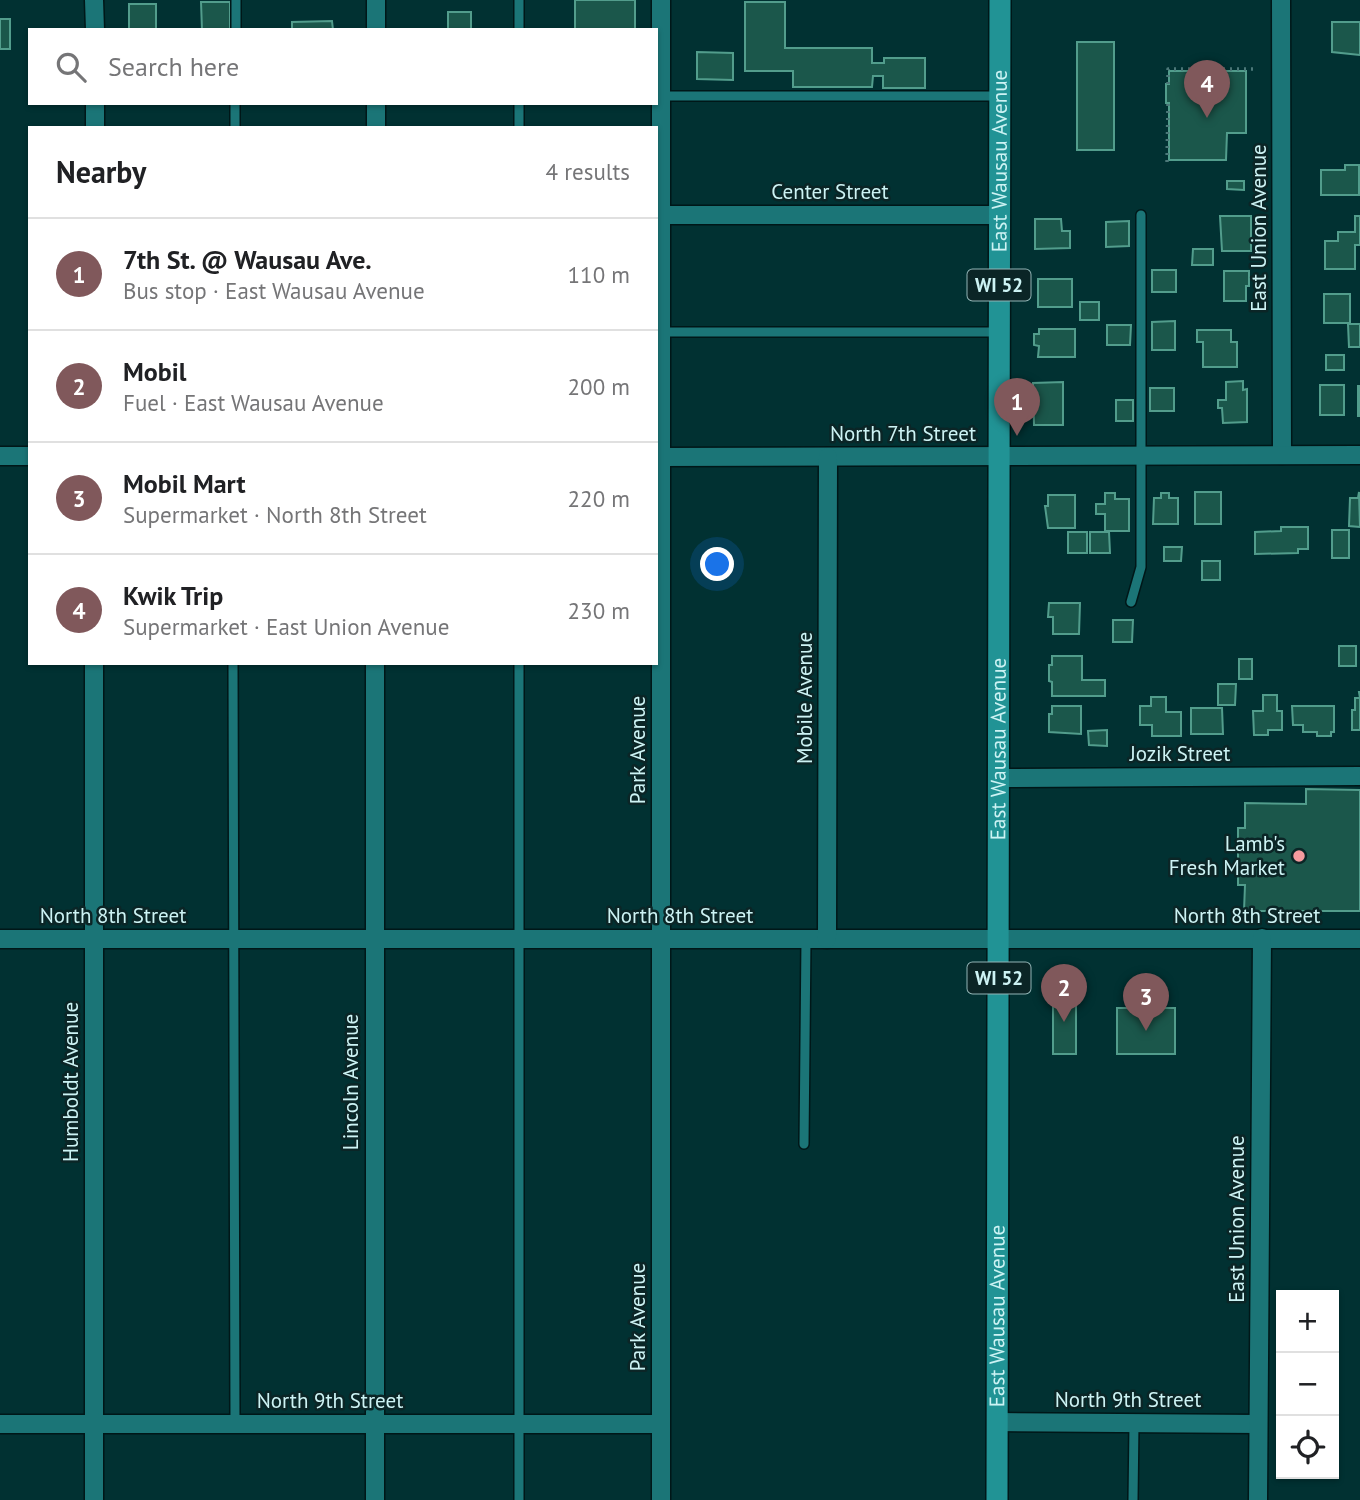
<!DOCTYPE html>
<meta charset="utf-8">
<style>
:root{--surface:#fff;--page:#f6f6f6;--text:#202124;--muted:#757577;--line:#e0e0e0;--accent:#80585b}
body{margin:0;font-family:"PT Sans",sans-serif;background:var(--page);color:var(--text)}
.controls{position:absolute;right:21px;bottom:21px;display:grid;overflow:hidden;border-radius:0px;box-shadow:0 2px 5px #0004}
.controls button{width:63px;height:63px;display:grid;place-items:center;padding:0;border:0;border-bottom:2px solid var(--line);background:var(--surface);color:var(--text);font:35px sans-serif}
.you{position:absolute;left:718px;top:565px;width:24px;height:24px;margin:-18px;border:5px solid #fff;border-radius:50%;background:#1a73e8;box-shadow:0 0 0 10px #1a73e833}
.badge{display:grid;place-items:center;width:46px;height:46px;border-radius:50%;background:var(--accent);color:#fff;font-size:23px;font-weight:700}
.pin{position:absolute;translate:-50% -58px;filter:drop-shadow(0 2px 4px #0008)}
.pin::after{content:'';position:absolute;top:37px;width:24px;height:21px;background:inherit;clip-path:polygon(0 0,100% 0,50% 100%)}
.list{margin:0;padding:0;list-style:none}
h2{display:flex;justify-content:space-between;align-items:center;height:91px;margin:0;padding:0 28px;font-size:30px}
h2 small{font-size:23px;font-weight:400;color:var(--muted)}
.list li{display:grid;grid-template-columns:46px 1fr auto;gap:21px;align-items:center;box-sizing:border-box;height:112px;padding:0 28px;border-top:2px solid var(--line)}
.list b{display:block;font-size:26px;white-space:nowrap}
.list p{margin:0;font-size:23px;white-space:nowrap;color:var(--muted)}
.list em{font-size:23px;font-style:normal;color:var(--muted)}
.icon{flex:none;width:38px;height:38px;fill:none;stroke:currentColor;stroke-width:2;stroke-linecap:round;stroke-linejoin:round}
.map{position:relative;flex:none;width:1360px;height:1500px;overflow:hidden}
.search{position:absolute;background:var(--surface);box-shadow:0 2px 5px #0004;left:28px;top:28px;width:630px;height:77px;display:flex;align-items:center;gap:18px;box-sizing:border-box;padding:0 24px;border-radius:0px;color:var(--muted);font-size:26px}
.panel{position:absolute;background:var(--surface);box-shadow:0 2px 5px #0004;left:28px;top:126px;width:630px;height:539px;border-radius:0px}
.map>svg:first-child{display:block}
.building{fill:#1b574b;stroke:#529d8c;stroke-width:2}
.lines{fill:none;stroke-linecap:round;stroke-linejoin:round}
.service-casing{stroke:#001718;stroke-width:12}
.minor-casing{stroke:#001718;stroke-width:21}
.primary-casing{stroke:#001718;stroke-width:24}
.path{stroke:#4c7879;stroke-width:3.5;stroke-dasharray:2 5;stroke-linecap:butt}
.service{stroke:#1b7577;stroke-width:9}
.minor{stroke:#1b7577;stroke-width:18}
.primary{stroke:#219395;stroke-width:21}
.poi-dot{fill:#f59b9e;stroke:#0b2526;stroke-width:2.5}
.labels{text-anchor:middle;stroke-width:5;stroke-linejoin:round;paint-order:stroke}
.shield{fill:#0b2526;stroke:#93b5b6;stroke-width:2}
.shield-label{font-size:19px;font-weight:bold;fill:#cdf3f4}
.street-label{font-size:21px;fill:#cdf3f4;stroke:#0b2526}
.poi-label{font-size:21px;fill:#cdf3f4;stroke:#0b2526;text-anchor:end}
</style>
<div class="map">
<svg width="1360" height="1500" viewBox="0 0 1360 1500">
<rect width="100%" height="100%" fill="#013132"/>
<g class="building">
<rect x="575" y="0" width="60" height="30"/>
<path d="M201,2H230V30H202Z"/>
<path d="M745,2H785V48H872V63H884V58H925V88H883V76H873L872,87H793V71H745Z"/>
<rect x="129" y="4" width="27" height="26"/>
<rect x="448" y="12" width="23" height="18"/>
<rect x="0" y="19" width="10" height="30"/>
<path d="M332,21L333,30H292V22Z"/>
<path d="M1332,22H1360V55L1332,52Z"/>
<rect x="1077" y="42" width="37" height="108"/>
<path d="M697,52L733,53V80L697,79Z"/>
<path d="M1169,71H1246V133H1227L1226,160H1169V103H1166V84H1169Z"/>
<path d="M1345,165H1359V195H1321V170H1345Z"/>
<path d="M1227,181H1244V190L1227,189Z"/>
<path d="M1220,216H1251V251H1222Z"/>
<path d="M1355,216H1360V245H1355V269H1325V241H1338V232H1355Z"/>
<path d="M1035,219H1061L1062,231H1070V248L1035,249Z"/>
<path d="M1129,221V246L1106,247V222Z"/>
<path d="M1193,249H1213V265H1192Z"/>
<rect x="1152" y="270" width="24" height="22"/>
<path d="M1224,271H1249V286H1246V301H1224Z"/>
<rect x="1038" y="279" width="34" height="28"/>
<rect x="1324" y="294" width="26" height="29"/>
<rect x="1080" y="302" width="19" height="18"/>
<path d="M1175,321V350H1152V322Z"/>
<path d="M1348,324H1360V347H1349Z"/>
<path d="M1107,325H1131L1130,345H1107Z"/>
<path d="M1039,329H1075V357H1038L1039,346L1034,345V334H1039Z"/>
<path d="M1197,330H1231V342H1237V367H1203V342H1197Z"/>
<rect x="1326" y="355" width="18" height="15"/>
<path d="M1243,381V390L1247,389V422L1223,423L1222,408H1218V400H1226V382Z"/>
<path d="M1063,382V425H1034L1033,383Z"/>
<rect x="1320" y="385" width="24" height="30"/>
<rect x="1358" y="386" width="2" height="30"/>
<rect x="1150" y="388" width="24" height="23"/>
<rect x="1116" y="400" width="17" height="21"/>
<rect x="1195" y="492" width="26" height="32"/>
<path d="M1359,492L1360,527L1349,526L1350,498H1358Z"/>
<path d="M1105,493H1115V499H1129V531H1105V514H1096V504H1105Z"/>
<path d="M1161,493H1169V498H1178V524H1153L1154,498H1161Z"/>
<path d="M1048,495H1075V528H1048L1045,506H1048Z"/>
<path d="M1281,527H1308V549H1298V553L1255,554V532L1281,531Z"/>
<rect x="1332" y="530" width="17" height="28"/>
<rect x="1068" y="532" width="19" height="21"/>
<path d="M1090,532H1109L1110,553H1090Z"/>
<path d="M1164,547H1182L1181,561H1164Z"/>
<rect x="1202" y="561" width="18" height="19"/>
<path d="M1049,603H1080L1079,634H1053V617H1048Z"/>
<path d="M1113,620H1133L1132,642H1113Z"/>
<rect x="1339" y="646" width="17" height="20"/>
<path d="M1052,656H1082V680H1105V696H1052V682L1049,681V665H1052Z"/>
<rect x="1239" y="659" width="13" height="20"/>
<path d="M1218,684H1236L1235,705H1218Z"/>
<path d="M1359,692H1360V730H1352V710H1355V698H1360Z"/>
<path d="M1263,695H1277V711H1282V730H1268V735H1254L1253,711H1263Z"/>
<path d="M1151,697H1166V712H1181V736H1152V725H1140V706H1151Z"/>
<path d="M1052,706H1081V734L1049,732V714H1052Z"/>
<path d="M1292,706H1334V732H1331V736H1317V732H1303V725H1293Z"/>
<path d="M1191,708H1222L1223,734H1191Z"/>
<path d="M1107,730V746L1089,745L1088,731Z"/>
<path d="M1306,789L1360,790V911H1244L1245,885H1238V828H1245V803L1306,804Z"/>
<rect x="1053" y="989" width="23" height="65"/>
<rect x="1117" y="1008" width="58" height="46"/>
</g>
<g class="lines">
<defs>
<g id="service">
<path d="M236,30V0"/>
<path d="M519,30V0"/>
<path d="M661,96H999"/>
<path d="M235,128V103"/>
<path d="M519,128V103"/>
<path d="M661,332H998"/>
<path d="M1131,602L1141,567V215"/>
<path d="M233,663L235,1424"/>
<path d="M519,663V1500"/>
<path d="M804,1144L806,939"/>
<path d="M1133,1500L1134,1424"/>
</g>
<g id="minor">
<path d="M94,0L95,30"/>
<path d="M1281,0L1282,455"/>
<path d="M376,30V0"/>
<path d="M95,128V103"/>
<path d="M376,128V103"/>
<path d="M661,215H999"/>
<path d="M0,456H30"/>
<path d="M656,457L1360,455"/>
<path d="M999,778L1360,776"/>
<path d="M0,939H1360"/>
<path d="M827,939L828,457"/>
<path d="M997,1422L1258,1424"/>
<path d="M0,1424H660"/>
<path d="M94,1500V663"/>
<path d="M375,1500V663"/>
<path d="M661,1500V0"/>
<path d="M1258,1500L1262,938"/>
</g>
<g id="primary">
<path id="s1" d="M997,1500L1000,0"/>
</g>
</defs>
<use href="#service" class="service-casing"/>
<use href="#minor" class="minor-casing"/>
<use href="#primary" class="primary-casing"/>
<g class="path">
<path d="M1168,84V69H1257"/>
<path d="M1167,162L1168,103"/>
</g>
<use href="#service" class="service"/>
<use href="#minor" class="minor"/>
<use href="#primary" class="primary"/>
</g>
<circle class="poi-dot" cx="1299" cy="856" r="7"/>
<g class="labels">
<g class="shield">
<rect x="967.5" y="269.5" width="63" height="31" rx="5"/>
<rect x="967.5" y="962.5" width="63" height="31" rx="5"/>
</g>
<g class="shield-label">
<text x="999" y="292">WI 52</text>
<text x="999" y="985">WI 52</text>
</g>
<g class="street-label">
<text dy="7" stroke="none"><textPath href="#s1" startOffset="1339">East Wausau Avenue</textPath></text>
<text x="830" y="199">Center Street</text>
<text transform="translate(1259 228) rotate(-90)" y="7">East Union Avenue</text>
<text x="903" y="441">North 7th Street</text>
<text transform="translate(805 698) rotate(-90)" y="7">Mobile Avenue</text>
<text transform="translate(638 750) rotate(-90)" y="7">Park Avenue</text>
<text dy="7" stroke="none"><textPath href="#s1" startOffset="751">East Wausau Avenue</textPath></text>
<text x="1180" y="761">Jozik Street</text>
<text x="113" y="923">North 8th Street</text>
<text x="680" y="923">North 8th Street</text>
<text x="1247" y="923">North 8th Street</text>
<text transform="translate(71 1082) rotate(-90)" y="7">Humboldt Avenue</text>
<text transform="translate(351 1082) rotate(-90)" y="7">Lincoln Avenue</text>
<text transform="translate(1237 1219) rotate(-90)" y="7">East Union Avenue</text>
<text transform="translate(638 1317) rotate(-90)" y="7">Park Avenue</text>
<text dy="7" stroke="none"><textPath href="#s1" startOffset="184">East Wausau Avenue</textPath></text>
<text x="1128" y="1407">North 9th Street</text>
<text x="330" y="1408">North 9th Street</text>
</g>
<g class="poi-label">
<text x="1285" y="851">Lamb's<tspan x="1285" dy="24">Fresh Market</tspan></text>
</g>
</g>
</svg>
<div class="controls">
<button>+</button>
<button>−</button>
<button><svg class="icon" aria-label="locate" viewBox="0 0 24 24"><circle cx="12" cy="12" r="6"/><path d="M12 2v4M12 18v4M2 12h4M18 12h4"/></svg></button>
</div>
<div class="you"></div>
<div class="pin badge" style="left:1017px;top:436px">1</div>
<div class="pin badge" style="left:1064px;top:1022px">2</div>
<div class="pin badge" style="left:1146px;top:1031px">3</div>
<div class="pin badge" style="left:1207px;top:118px">4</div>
<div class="search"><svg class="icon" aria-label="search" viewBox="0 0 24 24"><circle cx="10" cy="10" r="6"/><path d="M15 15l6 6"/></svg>Search here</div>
<section class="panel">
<h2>Nearby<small>4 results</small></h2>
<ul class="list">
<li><span class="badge">1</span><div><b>7th St. @ Wausau Ave.</b><p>Bus stop · East Wausau Avenue</p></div><em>110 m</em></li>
<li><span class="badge">2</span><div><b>Mobil</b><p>Fuel · East Wausau Avenue</p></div><em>200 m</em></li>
<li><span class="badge">3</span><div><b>Mobil Mart</b><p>Supermarket · North 8th Street</p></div><em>220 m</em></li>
<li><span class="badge">4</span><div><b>Kwik Trip</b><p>Supermarket · East Union Avenue</p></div><em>230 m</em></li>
</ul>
</section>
</div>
